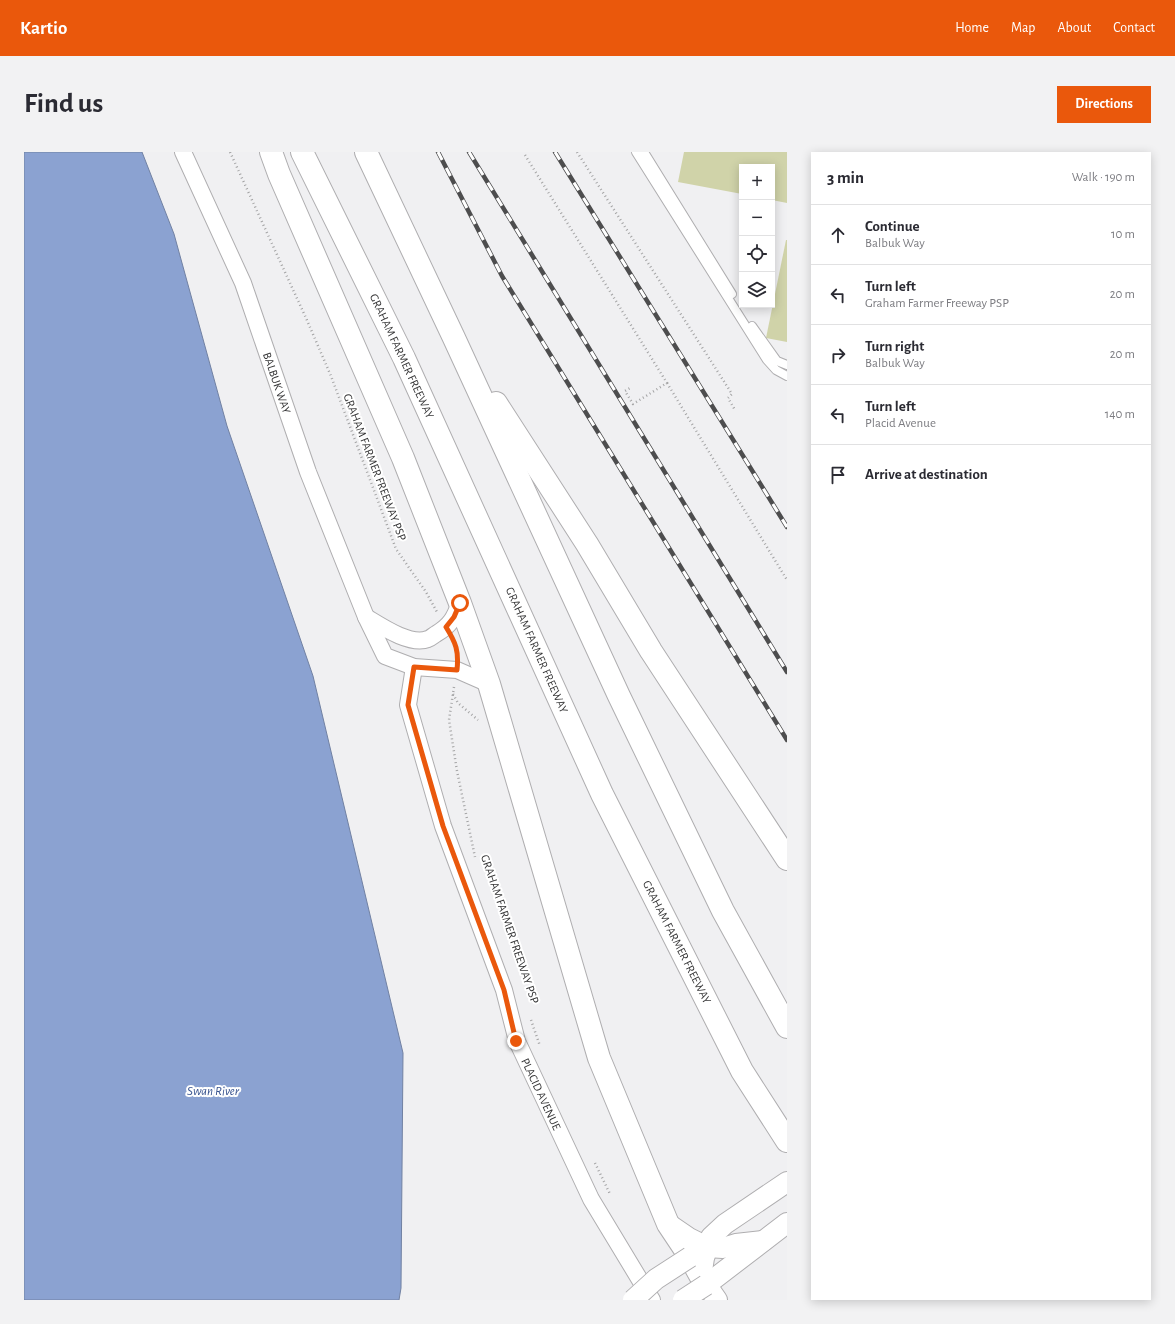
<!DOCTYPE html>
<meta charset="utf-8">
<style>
:root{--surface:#fff;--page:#f2f2f3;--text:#2b2b33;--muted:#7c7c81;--line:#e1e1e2;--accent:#ea580c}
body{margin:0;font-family:"Alegreya Sans",sans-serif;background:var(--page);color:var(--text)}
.controls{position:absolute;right:12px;top:12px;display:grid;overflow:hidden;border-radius:0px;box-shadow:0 2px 10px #0003}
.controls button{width:36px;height:36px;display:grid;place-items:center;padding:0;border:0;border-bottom:1px solid var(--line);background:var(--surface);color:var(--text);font:20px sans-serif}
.stop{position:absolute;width:12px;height:12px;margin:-9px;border:3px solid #ea580c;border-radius:50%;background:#fff}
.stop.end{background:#ea580c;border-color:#fff;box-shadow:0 1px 4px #0008}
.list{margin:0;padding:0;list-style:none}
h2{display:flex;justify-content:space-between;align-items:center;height:52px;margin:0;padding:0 16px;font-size:17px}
h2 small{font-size:13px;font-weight:400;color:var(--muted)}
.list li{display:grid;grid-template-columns:26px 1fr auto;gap:12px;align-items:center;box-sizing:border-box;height:60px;padding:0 16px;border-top:1px solid var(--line)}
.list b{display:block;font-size:15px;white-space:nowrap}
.list p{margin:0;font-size:13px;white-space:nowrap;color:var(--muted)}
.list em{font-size:13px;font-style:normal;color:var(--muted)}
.icon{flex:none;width:22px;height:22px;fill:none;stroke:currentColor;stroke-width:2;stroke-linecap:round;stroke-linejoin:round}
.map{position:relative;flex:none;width:763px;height:1148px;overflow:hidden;border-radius:0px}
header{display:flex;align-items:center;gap:24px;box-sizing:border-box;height:56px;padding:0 20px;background:var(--accent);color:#fff}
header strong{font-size:19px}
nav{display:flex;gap:22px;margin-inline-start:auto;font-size:14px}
.intro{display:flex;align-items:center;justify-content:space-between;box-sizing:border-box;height:96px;padding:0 24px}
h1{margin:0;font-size:28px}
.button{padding:10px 18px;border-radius:0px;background:var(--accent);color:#fff;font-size:14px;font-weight:700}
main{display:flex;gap:24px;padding:0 24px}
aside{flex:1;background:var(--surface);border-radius:0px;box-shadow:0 2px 10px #0003}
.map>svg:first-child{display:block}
.green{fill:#d0d3a9}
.water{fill:#8ba2d1;stroke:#7181a2}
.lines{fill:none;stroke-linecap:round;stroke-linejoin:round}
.service-casing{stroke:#afaeb0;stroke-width:10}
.minor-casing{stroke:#afaeb0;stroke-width:18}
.tertiary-casing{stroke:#afaeb0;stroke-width:22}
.motorway-casing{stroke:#afaeb0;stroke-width:24}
.path{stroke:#a4a4a5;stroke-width:2.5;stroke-dasharray:1 3;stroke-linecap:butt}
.service{stroke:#fff;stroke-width:8}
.minor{stroke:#fff;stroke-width:16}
.tertiary{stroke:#fff;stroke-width:20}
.motorway{stroke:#fff;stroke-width:22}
.rail-casing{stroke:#4d4d4e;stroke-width:4.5}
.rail{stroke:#fff;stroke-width:3;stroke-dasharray:9;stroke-linecap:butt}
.tertiary-bridge-casing{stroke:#afaeb0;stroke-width:22;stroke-linecap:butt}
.tertiary-bridge{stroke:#fff;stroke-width:20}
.route{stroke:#ea580c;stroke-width:5}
.labels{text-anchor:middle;stroke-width:4;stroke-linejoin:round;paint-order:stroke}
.street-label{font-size:12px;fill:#353536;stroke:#fff}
.water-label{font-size:13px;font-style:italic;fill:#38538f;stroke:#fff}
</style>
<header>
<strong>Kartio</strong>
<nav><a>Home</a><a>Map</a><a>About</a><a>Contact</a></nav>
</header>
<div class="intro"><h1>Find us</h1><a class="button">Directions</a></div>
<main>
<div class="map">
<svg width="763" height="1148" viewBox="0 0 763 1148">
<rect width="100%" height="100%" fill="#f0f0f2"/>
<g class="green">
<path d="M660,0H763V51L748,48V15H718V42L654,30Z"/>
<path d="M762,88H763V190L742,186Z"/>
</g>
<path class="water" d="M0,0H118L150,82L203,274L289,524L379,901L377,1136L375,1148H0Z"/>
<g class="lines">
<defs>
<g id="service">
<path d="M612,0L743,208L752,218L763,224"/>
<path d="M620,0L708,142"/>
<path d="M728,174L753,209L763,213"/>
</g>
<g id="minor">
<path d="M159,0L219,131L284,320L342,465L361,504L390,515L433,518L465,532"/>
<path d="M342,465C357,474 386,494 404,487C407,486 410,483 412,482C427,473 430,466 436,451"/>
<path d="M390,515L384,553L419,674L480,838L493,889L567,1047L628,1148"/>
</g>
<g id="tertiary">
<path d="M646,1073L665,1086L683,1095L699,1096L712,1092L739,1089"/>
<path d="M682,1133L763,1071"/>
<path d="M693,1148L677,1125L680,1106L687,1085L701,1072L763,1030"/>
</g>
<g id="motorway">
<path d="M247,0L255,22L379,306L436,451L465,532L575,906L644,1072L666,1105L677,1125"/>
<path d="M278,0L380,206L578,642L718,919L763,989"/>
<path d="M342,0L430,186L595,544L699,759L763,875"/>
<path d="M472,251L563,392L627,499L763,707"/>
</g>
</defs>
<use href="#service" class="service-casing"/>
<use href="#minor" class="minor-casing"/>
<use href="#tertiary" class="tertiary-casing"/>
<use href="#motorway" class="motorway-casing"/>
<g class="path">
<path d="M206,0L282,166L307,224L372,397L402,440L413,460"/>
<path d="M553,0L708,242L704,246L711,258"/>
<path d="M501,3L643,231L609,252L601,239L606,236"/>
<path d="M643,231L763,428"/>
<path d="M430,535L425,568L433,619L451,705"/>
<path d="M429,542L434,551L454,568"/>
<path d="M507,868L516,894"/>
<path d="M571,1011L586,1042"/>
</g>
<use href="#service" class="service"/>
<use href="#minor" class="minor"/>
<use href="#tertiary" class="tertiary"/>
<use href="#motorway" class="motorway"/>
<defs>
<g id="rail">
<path d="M414,0L478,124L763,588"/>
<path d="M445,0L763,520"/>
<path d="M531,0L763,375"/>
</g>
</defs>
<use href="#rail" class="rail-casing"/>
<use href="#rail" class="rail"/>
<defs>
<g id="tertiary-bridge">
<path d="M609,1148L632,1127L666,1105"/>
<path d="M659,1148L682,1133"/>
</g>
</defs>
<use href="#tertiary-bridge" class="tertiary-bridge-casing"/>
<use href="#tertiary-bridge" class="tertiary-bridge"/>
</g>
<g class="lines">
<path class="route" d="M436,451L430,465L422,475C432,491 435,499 433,518L390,515L384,553L419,674L480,838L492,889"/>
</g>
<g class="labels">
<g class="street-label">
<text transform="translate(378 204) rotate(65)" y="4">GRAHAM FARMER FREEWAY</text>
<text transform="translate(253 231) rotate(71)" y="4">BALBUK WAY</text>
<text transform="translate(351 315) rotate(69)" y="4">GRAHAM FARMER FREEWAY PSP</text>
<text transform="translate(513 498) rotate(66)" y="4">GRAHAM FARMER FREEWAY</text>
<text transform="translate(486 777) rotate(71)" y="4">GRAHAM FARMER FREEWAY PSP</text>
<text transform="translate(653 790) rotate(63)" y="4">GRAHAM FARMER FREEWAY</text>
<text transform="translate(517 942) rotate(65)" y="4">PLACID AVENUE</text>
</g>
<g class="water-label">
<text x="189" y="943">Swan River</text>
</g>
</g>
</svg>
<div class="controls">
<button>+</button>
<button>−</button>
<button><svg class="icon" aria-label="locate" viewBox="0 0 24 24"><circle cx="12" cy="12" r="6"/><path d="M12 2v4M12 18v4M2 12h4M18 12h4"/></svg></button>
<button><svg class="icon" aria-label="layers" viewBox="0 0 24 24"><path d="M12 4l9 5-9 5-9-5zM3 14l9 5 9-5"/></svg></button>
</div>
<div class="stop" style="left:436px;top:451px"></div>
<div class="stop end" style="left:492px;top:889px"></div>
</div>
<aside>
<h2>3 min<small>Walk · 190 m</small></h2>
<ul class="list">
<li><svg class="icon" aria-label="ahead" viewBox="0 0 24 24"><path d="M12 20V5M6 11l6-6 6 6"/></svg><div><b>Continue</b><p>Balbuk Way</p></div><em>10 m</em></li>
<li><svg class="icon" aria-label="left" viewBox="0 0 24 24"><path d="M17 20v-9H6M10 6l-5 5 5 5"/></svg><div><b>Turn left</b><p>Graham Farmer Freeway PSP</p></div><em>20 m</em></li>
<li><svg class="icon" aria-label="right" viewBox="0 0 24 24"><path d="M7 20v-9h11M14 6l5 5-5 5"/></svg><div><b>Turn right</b><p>Balbuk Way</p></div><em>20 m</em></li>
<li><svg class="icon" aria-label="left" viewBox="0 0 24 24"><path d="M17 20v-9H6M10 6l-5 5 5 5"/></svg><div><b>Turn left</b><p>Placid Avenue</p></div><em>140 m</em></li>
<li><svg class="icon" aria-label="arrive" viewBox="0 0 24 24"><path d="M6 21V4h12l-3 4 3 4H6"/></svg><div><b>Arrive at destination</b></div></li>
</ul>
</aside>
</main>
